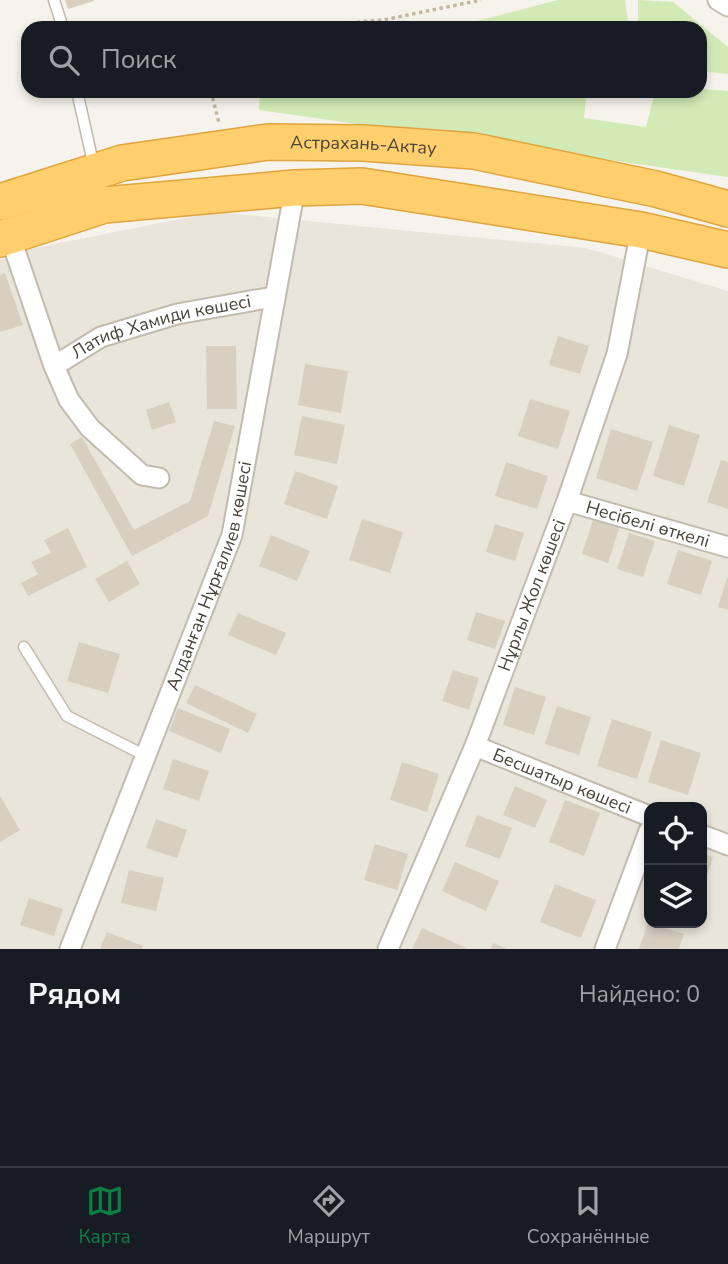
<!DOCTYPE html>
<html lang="ru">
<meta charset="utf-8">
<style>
:root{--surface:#171b24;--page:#20242c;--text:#f1f3f6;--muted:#9ea1a6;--line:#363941;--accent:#0b8043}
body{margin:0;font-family:"Nunito Sans",sans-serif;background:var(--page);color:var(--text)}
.controls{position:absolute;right:21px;bottom:21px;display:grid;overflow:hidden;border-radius:14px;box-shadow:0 4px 10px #0003}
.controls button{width:63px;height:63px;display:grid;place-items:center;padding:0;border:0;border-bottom:2px solid var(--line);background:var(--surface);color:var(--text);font:35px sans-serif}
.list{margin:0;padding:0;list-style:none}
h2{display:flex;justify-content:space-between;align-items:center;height:91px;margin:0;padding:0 28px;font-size:30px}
h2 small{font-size:23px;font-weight:400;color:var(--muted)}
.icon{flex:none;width:38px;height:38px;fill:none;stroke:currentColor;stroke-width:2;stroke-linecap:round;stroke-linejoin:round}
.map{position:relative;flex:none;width:728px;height:949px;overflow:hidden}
.search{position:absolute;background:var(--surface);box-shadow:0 4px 10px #0003;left:21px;right:21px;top:21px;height:77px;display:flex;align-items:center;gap:18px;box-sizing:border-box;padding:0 24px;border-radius:21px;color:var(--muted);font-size:26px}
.sheet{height:217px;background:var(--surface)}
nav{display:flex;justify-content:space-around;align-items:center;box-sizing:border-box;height:98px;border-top:2px solid var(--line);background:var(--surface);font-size:19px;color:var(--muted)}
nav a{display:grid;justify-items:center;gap:4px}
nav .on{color:var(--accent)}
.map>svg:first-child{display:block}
.residential{fill:#eae5da;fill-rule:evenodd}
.green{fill:#d2eab5}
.building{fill:#d8cfc1}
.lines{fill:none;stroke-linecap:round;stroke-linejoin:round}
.lane-casing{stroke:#c2bbae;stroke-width:13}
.street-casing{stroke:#c2bbae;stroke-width:23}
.highway-casing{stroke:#e0a43c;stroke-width:38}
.path{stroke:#c4b79f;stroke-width:3.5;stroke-dasharray:3.5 3.5;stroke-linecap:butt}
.lane{stroke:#fff;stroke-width:10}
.street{stroke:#fff;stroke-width:19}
.highway{stroke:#ffcf6e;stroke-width:35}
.labels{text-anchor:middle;stroke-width:6;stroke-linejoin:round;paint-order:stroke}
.street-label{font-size:18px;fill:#4b4439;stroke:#fff}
</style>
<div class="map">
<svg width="728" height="949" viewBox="0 0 728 949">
<rect width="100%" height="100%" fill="#f6f3ec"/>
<path class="residential" d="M215,212L586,248L728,291V949H0V260L30,249ZM649,807H702V923H649Z"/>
<g class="green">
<path d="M558,0H625L629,28H450Z"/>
<path d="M638,0L673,2L728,47V74L700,71V28H638Z"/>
<path d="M700,89L728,91V177L259,110L260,91H587L584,118L646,127L655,91Z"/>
</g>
<g class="building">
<path d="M65,0H94V1L68,9Z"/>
<path d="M5,273L23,325L0,332V275Z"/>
<path d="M558,336L589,346L580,374L549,365Z"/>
<path d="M206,346H236L237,409H207Z"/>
<path d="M305,364L348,371L341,413L298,405Z"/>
<path d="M530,399L570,411L558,449L518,436Z"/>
<path d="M169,402L176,422L152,430L146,410Z"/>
<path d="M302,416L345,425L337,464L294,455Z"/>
<path d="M214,421L235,426L208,516L132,556L70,444L82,437L134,530L190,501Z"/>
<path d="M669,425L700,435L684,486L653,476Z"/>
<path d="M611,429L653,442L637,491L596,478Z"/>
<path d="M721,460L728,462V509L707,502Z"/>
<path d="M506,462L548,476L537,509L495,496Z"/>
<path d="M295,471L338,486L327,519L284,504Z"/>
<path d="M594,517L620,526L608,563L582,554Z"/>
<path d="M362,519L403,532L390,573L349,560Z"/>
<path d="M495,524L524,533L515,561L486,552Z"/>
<path d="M68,528L87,567L28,596L21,583L38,574L31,562L51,553L44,540Z"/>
<path d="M629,533L655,541L643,577L617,569Z"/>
<path d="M271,535L310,551L297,581L259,566Z"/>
<path d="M678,550L712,561L701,595L667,584Z"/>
<path d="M127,561L140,584L109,602L95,579Z"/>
<path d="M727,578H728V610L718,607Z"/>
<path d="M476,612L505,621L495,649L467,640Z"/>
<path d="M238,613L286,633L276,655L228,635Z"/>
<path d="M79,642L120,654L108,693L67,681Z"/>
<path d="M453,670L479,678L469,710L442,701Z"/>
<path d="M195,685L257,714L248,733L186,703Z"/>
<path d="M515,687L546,697L534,735L503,725Z"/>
<path d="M557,706L591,717L579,755L545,744Z"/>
<path d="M178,708L230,729L221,753L169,731Z"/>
<path d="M612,719L652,732L637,779L597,766Z"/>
<path d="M661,740L701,753L688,795L648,782Z"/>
<path d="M173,759L209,771L199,801L163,789Z"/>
<path d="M402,762L439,774L427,812L390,800Z"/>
<path d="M515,786L547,800L535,828L503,815Z"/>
<path d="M0,796L20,830L0,842Z"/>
<path d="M565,800L600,813L584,856L549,842Z"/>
<path d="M477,815L512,828L500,859L465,846Z"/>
<path d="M156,819L187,830L177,858L146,848Z"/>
<path d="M375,844L408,854L397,890L364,880Z"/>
<path d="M702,854L713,857L702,892Z"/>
<path d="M455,862L499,881L486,911L442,891Z"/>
<path d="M129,870L164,878L156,911L121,903Z"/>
<path d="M555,884L596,900L581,938L540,922Z"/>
<path d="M29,898L63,909L54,936L20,925Z"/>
<path d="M648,923L684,934L679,949H639Z"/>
<path d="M422,928L469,949H412Z"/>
<path d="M107,932L143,946L142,949H100Z"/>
<path d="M493,943L507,949H491Z"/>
</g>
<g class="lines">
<defs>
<g id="lane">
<path d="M54,0L63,28"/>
<path d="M77,91L94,167"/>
<path d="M24,647L67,716L146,756"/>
</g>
<g id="street">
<path d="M718,0L728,6"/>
<path d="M10,236L54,366L69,400L90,428L142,475L159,478"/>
<path id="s1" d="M54,366L101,337L177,314L273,297"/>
<path id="s2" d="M567,501L728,547"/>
<path id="s3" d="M475,746L649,816"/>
<path d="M702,835L728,845"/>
<path id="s4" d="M70,949L232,535L295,188"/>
<path id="s5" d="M388,949L475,746L567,501L617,354L641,230"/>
<path d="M605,949L649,831"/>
</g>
<g id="highway">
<path id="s6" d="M0,202L122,163L268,142L363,143L474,151L656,189L728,209"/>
<path d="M0,239L104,205L295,188L362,186L641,230L728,250"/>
</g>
</defs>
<use href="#lane" class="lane-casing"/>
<use href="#street" class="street-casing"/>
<use href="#highway" class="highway-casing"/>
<g class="path">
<path d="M287,28L383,20L481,0"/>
<path d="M211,91L219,123"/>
</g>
<use href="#lane" class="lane"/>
<use href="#street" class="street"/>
<use href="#highway" class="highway"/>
</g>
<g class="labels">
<g class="street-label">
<text dy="6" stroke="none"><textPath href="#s6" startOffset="371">Астрахань-Актау</textPath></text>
<text dy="6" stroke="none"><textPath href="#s1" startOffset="116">Латиф Хамиди көшесі</textPath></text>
<text dy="6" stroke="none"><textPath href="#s2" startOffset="84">Несібелі өткелі</textPath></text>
<text dy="6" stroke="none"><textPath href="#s4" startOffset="399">Алданған Нұрғалиев көшесі</textPath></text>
<text dy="6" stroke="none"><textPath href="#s5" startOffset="382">Нұрлы Жол көшесі</textPath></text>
<text dy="6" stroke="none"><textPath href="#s3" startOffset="94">Бесшатыр көшесі</textPath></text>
</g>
</g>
</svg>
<div class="controls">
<button><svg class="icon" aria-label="locate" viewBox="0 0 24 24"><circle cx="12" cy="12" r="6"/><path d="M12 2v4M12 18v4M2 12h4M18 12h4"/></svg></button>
<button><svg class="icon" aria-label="layers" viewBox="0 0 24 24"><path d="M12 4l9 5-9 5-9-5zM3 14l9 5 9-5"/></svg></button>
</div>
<div class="search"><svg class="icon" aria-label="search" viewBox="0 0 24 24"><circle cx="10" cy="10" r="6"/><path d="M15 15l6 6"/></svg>Поиск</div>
</div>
<section class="sheet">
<h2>Рядом<small>Найдено: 0</small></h2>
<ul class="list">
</ul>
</section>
<nav>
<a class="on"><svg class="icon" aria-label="map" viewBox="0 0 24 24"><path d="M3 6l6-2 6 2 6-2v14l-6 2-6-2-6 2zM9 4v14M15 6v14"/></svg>Карта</a>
<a><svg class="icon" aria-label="directions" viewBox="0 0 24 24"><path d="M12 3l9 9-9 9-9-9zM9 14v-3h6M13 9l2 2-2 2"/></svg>Маршрут</a>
<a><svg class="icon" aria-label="saved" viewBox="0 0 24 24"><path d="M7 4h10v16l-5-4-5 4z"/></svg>Сохранённые</a>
</nav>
